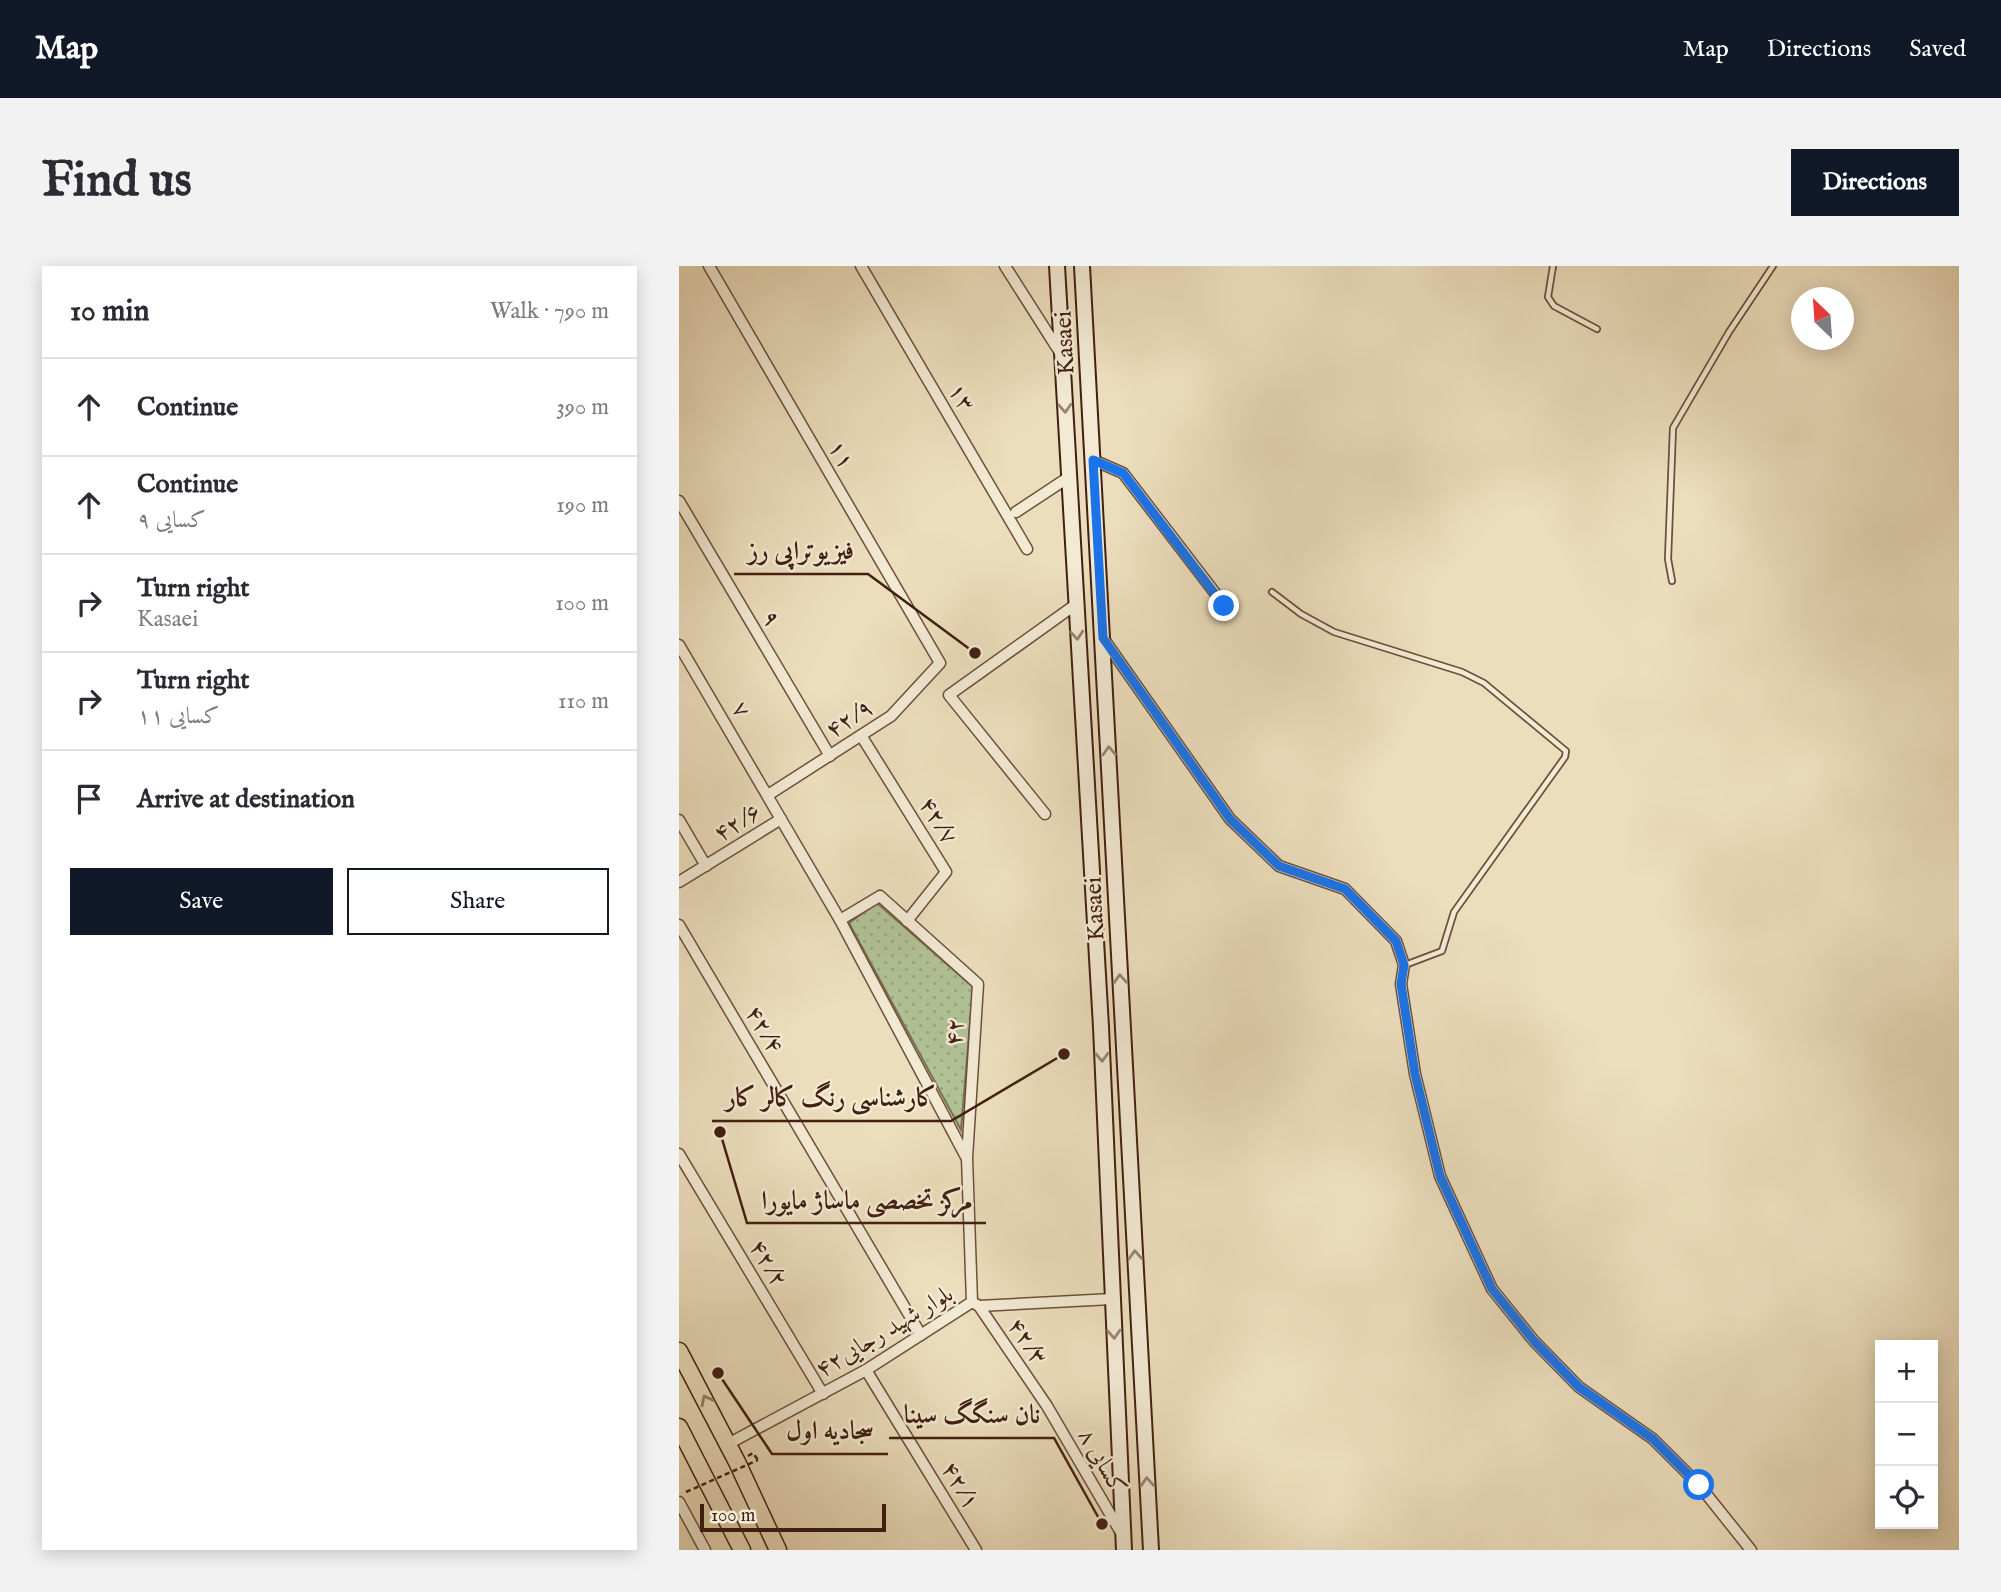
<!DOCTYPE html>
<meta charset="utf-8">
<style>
:root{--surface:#fff;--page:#f2f2f3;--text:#2b2b33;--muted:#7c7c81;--line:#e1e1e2;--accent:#111827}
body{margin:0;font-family:"IM FELL English",Amiri,serif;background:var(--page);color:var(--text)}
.controls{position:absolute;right:21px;bottom:21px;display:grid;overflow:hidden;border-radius:0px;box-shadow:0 4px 18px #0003}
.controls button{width:63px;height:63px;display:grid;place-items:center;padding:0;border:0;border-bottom:2px solid var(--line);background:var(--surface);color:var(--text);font:35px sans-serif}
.compass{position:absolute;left:1112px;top:21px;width:63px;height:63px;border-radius:50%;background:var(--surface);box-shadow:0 4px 18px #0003;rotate:335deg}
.scale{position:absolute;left:21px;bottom:18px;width:186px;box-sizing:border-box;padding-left:7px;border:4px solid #422011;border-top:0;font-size:19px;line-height:24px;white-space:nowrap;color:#422011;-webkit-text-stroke:5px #f3ead4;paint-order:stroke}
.stop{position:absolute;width:21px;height:21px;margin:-16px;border:5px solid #1a73e8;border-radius:50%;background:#fff}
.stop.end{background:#1a73e8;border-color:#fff;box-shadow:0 2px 7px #0008}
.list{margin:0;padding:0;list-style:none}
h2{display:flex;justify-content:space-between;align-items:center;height:91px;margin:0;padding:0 28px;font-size:30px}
h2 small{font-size:23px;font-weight:400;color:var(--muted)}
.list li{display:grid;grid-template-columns:46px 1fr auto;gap:21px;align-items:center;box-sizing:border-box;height:98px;padding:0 28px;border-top:2px solid var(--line)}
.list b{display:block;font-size:26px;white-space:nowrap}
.list p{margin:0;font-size:23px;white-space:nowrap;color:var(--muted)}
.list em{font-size:23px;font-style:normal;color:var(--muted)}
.actions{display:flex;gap:14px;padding:21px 28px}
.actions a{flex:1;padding:16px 0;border:2px solid var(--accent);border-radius:0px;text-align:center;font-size:24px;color:var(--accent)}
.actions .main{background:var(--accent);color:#fff}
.icon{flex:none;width:38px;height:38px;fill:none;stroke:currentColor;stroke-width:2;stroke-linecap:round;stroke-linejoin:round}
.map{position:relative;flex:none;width:1280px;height:1284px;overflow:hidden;border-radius:0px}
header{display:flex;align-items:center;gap:42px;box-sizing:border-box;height:98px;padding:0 35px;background:var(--accent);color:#fff}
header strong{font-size:33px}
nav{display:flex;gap:38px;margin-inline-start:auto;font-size:24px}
.intro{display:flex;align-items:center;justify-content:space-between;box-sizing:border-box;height:168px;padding:0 42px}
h1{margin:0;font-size:49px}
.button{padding:18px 32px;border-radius:0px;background:var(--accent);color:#fff;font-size:24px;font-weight:700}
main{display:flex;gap:42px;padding:0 42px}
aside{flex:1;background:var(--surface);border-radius:0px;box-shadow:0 4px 18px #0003}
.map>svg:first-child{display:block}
.park{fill:url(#park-dots);stroke:#7a7154;stroke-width:2}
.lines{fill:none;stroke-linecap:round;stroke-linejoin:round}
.service-casing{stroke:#6c503c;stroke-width:8}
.minor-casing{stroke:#6c503c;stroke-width:13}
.secondary-casing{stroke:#422011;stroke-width:18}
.primary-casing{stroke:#422011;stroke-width:19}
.path{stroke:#422011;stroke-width:2.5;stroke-dasharray:5 3.5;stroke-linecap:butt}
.service{stroke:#f3ead4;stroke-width:4.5}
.minor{stroke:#f3ead4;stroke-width:10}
.secondary{stroke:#f3ead4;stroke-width:14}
.primary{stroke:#ecdebd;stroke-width:16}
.path-bridge{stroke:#422011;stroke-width:2.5;stroke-dasharray:5 3.5;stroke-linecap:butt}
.oneway{stroke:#9a8572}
.oneway2{stroke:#977f67}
.route{stroke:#1a73e8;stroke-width:9}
.labels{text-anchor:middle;stroke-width:5;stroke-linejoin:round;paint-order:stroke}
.street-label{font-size:24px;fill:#422011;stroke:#f3ead4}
.leader{fill:none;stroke:#422011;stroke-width:2.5}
.callout-dot{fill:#422011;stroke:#f3ead4;stroke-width:2.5}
.callout-label{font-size:26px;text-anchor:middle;font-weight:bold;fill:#422011;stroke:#f3ead4;stroke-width:5;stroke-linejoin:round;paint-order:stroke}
</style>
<header>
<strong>Map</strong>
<nav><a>Map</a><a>Directions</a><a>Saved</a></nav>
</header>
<div class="intro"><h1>Find us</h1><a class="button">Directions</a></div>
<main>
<aside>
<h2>10 min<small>Walk · 790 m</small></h2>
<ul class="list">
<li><svg class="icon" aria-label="ahead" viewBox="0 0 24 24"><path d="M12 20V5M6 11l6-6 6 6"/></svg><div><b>Continue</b></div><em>390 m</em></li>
<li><svg class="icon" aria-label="ahead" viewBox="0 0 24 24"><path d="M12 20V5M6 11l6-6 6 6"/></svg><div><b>Continue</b><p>۹ کسایی</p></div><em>190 m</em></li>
<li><svg class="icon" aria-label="right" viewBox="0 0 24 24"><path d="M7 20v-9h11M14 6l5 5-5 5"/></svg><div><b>Turn right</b><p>Kasaei</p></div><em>100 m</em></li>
<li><svg class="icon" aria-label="right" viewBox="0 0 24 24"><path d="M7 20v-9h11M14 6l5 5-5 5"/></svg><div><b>Turn right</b><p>۱۱ کسایی</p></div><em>110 m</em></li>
<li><svg class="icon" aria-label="arrive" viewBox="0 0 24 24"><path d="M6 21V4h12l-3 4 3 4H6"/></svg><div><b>Arrive at destination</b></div></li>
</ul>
<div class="actions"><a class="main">Save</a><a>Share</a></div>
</aside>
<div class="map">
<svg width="1280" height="1284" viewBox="0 0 1280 1284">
<defs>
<pattern id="park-dots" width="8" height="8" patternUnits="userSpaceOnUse" patternTransform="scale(1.75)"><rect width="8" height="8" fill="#b1c296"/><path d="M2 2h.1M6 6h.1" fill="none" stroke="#99a680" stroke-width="1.8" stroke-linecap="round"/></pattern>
</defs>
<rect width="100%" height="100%" fill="#ecdebd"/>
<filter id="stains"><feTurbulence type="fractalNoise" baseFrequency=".00286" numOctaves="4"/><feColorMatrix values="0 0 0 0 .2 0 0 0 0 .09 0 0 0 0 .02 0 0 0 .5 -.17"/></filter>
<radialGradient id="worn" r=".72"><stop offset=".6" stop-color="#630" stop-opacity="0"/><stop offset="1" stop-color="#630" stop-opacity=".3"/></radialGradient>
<path class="park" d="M198,637L294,721L282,864L170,657Z"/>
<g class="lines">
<defs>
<g id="service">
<path d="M874,0L869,31L875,40L918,63"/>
<path d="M993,315L989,293L994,162L1050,66L1094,0"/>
<path d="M593,326L622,348L655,366L783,406L805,417L887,485L886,491L775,646L763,685L726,699"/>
</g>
<g id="minor">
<path d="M30,0L261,397L212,450L89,529"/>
<path d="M182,0L348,283"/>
<path d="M326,0L382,88"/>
<path d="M414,194L444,207L546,340"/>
<path d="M0,235L151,490"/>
<path d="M337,246L390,211"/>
<path d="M424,372L551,553L600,600L666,623L717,675L725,699L722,718L736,808L761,910L813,1023L855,1075L900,1121L974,1173L1020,1219L1072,1284"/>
<path d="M0,379L161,654L287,891"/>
<path d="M183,471L267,606L228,655"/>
<path d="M366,548L270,429L396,339"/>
<path d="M0,554L27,600"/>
<path d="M0,616L102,553"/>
<path d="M0,659L242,1069"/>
<path d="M0,888L144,1128"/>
<path d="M293,1036L300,1040L368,1140L444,1270"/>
<path d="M300,1040L433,1033"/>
<path d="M187,1104L297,1284"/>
<path d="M49,1178L187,1104L293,1036L288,892L299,718L201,630L161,654"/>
<path d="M0,1236L26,1284"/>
</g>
<g id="secondary">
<path d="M378,0L422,761L445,1284"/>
<path d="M403,0L472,1284"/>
</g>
<g id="primary">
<path d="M0,1085L58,1196L99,1284"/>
<path d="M0,1161L63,1284"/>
</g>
</defs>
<use href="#service" class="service-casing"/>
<use href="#minor" class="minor-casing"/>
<use href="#secondary" class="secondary-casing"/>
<use href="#primary" class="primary-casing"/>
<path class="path" d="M69,1190L74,1187L79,1194"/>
<use href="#service" class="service"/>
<use href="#minor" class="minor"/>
<use href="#secondary" class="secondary"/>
<use href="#primary" class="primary"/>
<path class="path-bridge" d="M7,1226L79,1194"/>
</g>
<defs><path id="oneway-chevron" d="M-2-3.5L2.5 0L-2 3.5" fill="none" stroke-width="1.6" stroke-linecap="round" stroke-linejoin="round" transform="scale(1.75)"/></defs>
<g class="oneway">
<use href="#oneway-chevron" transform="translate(386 142) rotate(87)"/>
<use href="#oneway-chevron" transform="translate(398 369) rotate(86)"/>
<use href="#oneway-chevron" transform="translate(430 485) rotate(-93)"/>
<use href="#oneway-chevron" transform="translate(441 713) rotate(-93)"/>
<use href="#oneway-chevron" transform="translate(423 791) rotate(88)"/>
<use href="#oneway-chevron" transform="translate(456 989) rotate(-93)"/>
<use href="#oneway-chevron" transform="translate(435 1068) rotate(87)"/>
<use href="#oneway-chevron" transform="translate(468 1216) rotate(-93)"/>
</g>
<use class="oneway2" href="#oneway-chevron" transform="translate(27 1134) rotate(-117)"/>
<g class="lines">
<path class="route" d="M545,340L444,207L414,194L424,372L551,553L600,600L666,623L717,675L725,699L722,718L736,808L761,910L813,1023L855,1075L900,1121L974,1173L1020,1219"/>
</g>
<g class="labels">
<g class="street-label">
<text transform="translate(385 77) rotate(-93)" y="8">Kasaei</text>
<text transform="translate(283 131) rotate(59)" y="8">۱۳</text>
<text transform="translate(163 188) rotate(60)" y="8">۱۱</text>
<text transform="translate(93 352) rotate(59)" y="8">۹</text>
<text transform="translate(63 443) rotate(59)" y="8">۷</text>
<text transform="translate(170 452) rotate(-33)" y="8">۴۲/۹</text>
<text transform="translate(260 554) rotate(58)" y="8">۴۲/۷</text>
<text transform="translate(58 556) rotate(-32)" y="8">۴۲/۶</text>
<text transform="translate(415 643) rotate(-93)" y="8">Kasaei</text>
<text transform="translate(86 763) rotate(59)" y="8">۴۲/۴</text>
<text transform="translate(275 766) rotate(-86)" y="8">۴۲</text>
<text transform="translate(90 997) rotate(59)" y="8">۴۲/۲</text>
<text transform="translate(205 1065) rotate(-31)" y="8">بلوار شهید رجایی۴۲</text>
<text transform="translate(349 1075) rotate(56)" y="8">۴۲/۳</text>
<text transform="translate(424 1195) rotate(60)" y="8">۸ کسایی</text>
<text transform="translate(282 1219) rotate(59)" y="8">۴۲/۱</text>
</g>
</g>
<path class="leader" d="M296 387L189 308H55M385 788L272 855H33M41 866L68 957H307M423 1258L375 1172H210M39 1107L93 1188H209"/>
<g class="callout-dot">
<circle cx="296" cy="387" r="7"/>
<circle cx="385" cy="788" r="7"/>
<circle cx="41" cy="866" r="7"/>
<circle cx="423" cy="1258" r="7"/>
<circle cx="39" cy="1107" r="7"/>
</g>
<g class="callout-label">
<text x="122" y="293">فیزیوتراپی رز</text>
<text x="152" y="840">کارشناسی رنگ کالر کار</text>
<text x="188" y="943">مرکز تخصصی ماساژ مایورا</text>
<text x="293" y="1157">نان سنگگ سینا</text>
<text x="151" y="1173">سجادیه اول</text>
</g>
<rect width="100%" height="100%" filter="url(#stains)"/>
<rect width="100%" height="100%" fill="url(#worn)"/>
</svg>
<div class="controls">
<button>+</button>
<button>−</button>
<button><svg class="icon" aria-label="locate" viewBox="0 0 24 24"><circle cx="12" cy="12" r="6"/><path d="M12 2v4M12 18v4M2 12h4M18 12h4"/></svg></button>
</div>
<svg class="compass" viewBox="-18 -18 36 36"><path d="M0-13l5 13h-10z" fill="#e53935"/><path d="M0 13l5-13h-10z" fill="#7c7c81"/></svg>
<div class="scale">100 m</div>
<div class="stop" style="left:1020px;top:1219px"></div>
<div class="stop end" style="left:545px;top:340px"></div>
</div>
</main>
